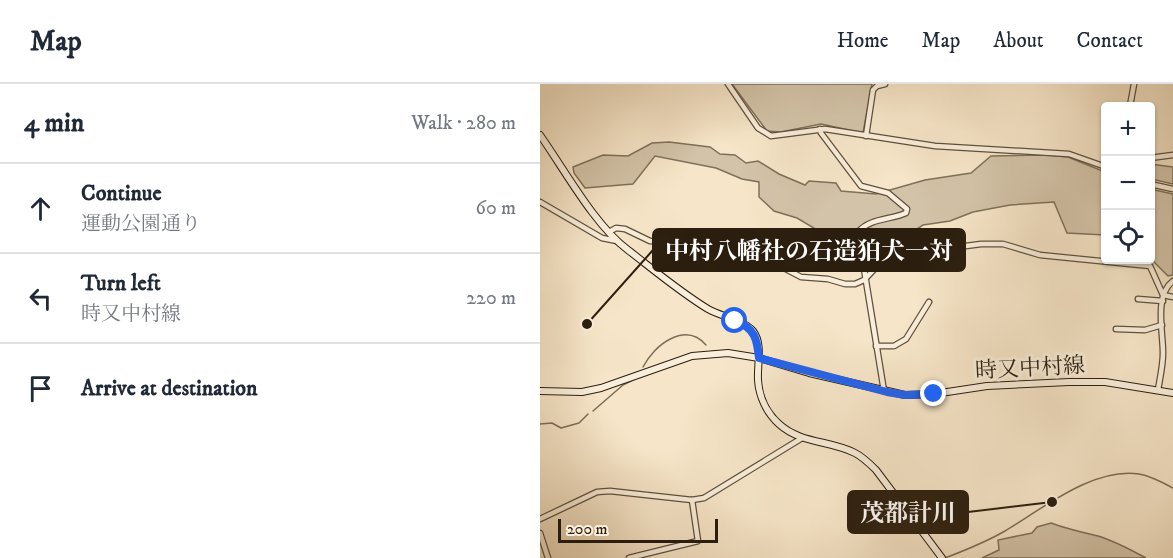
<!DOCTYPE html>
<meta charset="utf-8">
<style>
:root{--surface:#fff;--page:#f2f2f3;--text:#1f2937;--muted:#747a83;--line:#e0e1e3}
body{margin:0;font-family:"IM FELL DW Pica","Noto Serif JP",serif;background:var(--page);color:var(--text)}
.controls{position:absolute;right:18px;top:18px;display:grid;overflow:hidden;border-radius:6px;box-shadow:0 2px 4px #0004}
.controls button{width:54px;height:54px;display:grid;place-items:center;padding:0;border:0;border-bottom:2px solid var(--line);background:var(--surface);color:var(--text);font:30px sans-serif}
.scale{position:absolute;left:18px;bottom:15px;width:160px;box-sizing:border-box;padding-left:6px;border:3px solid #2b1e0e;border-top:0;font-size:16px;line-height:21px;white-space:nowrap;color:#2b1e0e;-webkit-text-stroke:4px #f9eedb;paint-order:stroke}
.stop{position:absolute;width:18px;height:18px;margin:-14px;border:4px solid #2563eb;border-radius:50%;background:#fff}
.stop.end{background:#2563eb;border-color:#fff;box-shadow:0 2px 6px #0008}
.list{margin:0;padding:0;list-style:none}
h2{display:flex;justify-content:space-between;align-items:center;height:78px;margin:0;padding:0 24px;font-size:26px}
h2 small{font-size:20px;font-weight:400;color:var(--muted)}
.list li{display:grid;grid-template-columns:39px 1fr auto;gap:18px;align-items:center;box-sizing:border-box;height:90px;padding:0 24px;border-top:2px solid var(--line)}
.list b{display:block;font-size:22px;white-space:nowrap}
.list p{margin:0;font-size:20px;white-space:nowrap;color:var(--muted)}
.list em{font-size:20px;font-style:normal;color:var(--muted)}
.icon{flex:none;width:33px;height:33px;fill:none;stroke:currentColor;stroke-width:2;stroke-linecap:round;stroke-linejoin:round}
.map{position:relative;flex:none;width:633px;height:474px;overflow:hidden}
header{display:flex;align-items:center;gap:36px;box-sizing:border-box;height:84px;padding:0 30px;background:var(--surface);border-bottom:2px solid var(--line)}
header strong{font-size:28px}
nav{display:flex;gap:33px;margin-inline-start:auto;font-size:21px}
main{display:flex}
aside{flex:1;background:var(--surface)}
.map>svg:first-child{display:block}
.green{fill:#d3c3a8;stroke:#7f705b;stroke-width:1.5}
.lines{fill:none;stroke-linecap:round;stroke-linejoin:round}
.stream{stroke:#7b6d58;stroke-width:1.5}
.street-casing{stroke:#5e503c;stroke-width:7}
.secondary-casing{stroke:#2b1e0e;stroke-width:8}
.street{stroke:#f9eedb;stroke-width:4.5}
.secondary{stroke:#f9eedb;stroke-width:6}
.route{stroke:#2563eb;stroke-width:8}
.labels{text-anchor:middle;stroke-width:6;stroke-linejoin:round;paint-order:stroke}
.street-label{font-size:22px;fill:#2b1e0e;stroke:#f9eedb}
.leader{fill:none;stroke:#2b1e0e;stroke-width:2}
.callout-dot{fill:#2b1e0e;stroke:#f9eedb;stroke-width:2}
.callout{fill:#2b1e0e;stroke:#2b1e0e;stroke-width:2}
.callout-label{font-size:24px;text-anchor:middle;font-weight:bold;fill:#fff}
</style>
<header>
<strong>Map</strong>
<nav><a>Home</a><a>Map</a><a>About</a><a>Contact</a></nav>
</header>
<main>
<aside>
<h2>4 min<small>Walk · 280 m</small></h2>
<ul class="list">
<li><svg class="icon" aria-label="ahead" viewBox="0 0 24 24"><path d="M12 20V5M6 11l6-6 6 6"/></svg><div><b>Continue</b><p>運動公園通り</p></div><em>60 m</em></li>
<li><svg class="icon" aria-label="left" viewBox="0 0 24 24"><path d="M17 20v-9H6M10 6l-5 5 5 5"/></svg><div><b>Turn left</b><p>時又中村線</p></div><em>220 m</em></li>
<li><svg class="icon" aria-label="arrive" viewBox="0 0 24 24"><path d="M6 21V4h12l-3 4 3 4H6"/></svg><div><b>Arrive at destination</b></div></li>
</ul>
</aside>
<div class="map">
<svg width="633" height="474" viewBox="0 0 633 474">
<rect width="100%" height="100%" fill="#f6e5c8"/>
<filter id="stains"><feTurbulence type="fractalNoise" baseFrequency=".00333" numOctaves="4"/><feColorMatrix values="0 0 0 0 .2 0 0 0 0 .09 0 0 0 0 .02 0 0 0 .5 -.17"/></filter>
<radialGradient id="worn" r=".72"><stop offset=".6" stop-color="#630" stop-opacity="0"/><stop offset="1" stop-color="#630" stop-opacity=".3"/></radialGradient>
<g class="green">
<path d="M192,0H332L323,49L281,40L241,48L227,47Z"/>
<path d="M129,58L170,63L180,70L195,71L206,79L218,77L239,90L265,101L269,97L296,99L301,107L336,110L385,96L431,89L451,72L506,71L528,73L565,88V151L527,149L514,118L470,121L433,128L410,137L383,141L354,160L338,151L313,145L304,153L282,149L257,134L234,127L219,113V98L202,95L176,84L115,72L93,100L45,104L34,89L33,83L63,71L88,72L112,59Z"/>
<path d="M610,80L633,83V100L611,95Z"/>
<path d="M610,105L633,110V191L628,192L612,176L614,156L611,154Z"/>
<path d="M511,439C527,445 541,448 558,452C575,457 591,466 606,474H442L459,466L458,456L492,449L497,443Z"/>
</g>
<g class="lines">
<g class="stream">
<path d="M103,283C114,261 145,237 166,261"/>
<path d="M53,327L83,301L95,295"/>
<path d="M0,340L12,339L21,344L39,339L48,330"/>
<path d="M405,474C426,466 446,458 465,447C502,425 553,383 599,390C611,392 622,398 633,404"/>
</g>
<defs>
<g id="street">
<path d="M188,0L218,44L231,52L285,45L395,62L529,70L566,83"/>
<path d="M590,22L594,0"/>
<path d="M280,45L281,49L321,102L348,109L367,125L366,129C350,136 330,134 318,148L344,307"/>
<path d="M326,52L333,6L337,2L345,0"/>
<path d="M610,74L633,71"/>
<path d="M610,100L633,105"/>
<path d="M0,118L62,154L77,157"/>
<path d="M69,148L76,144L85,145L110,157L158,159L219,171L261,193L288,195L305,200H315L324,196L342,177L352,172L386,171L418,163L441,160H463L500,171L610,182L623,211L633,213"/>
<path d="M598,215L623,217"/>
<path d="M576,245L605,246L622,241"/>
<path d="M336,262H354L366,255L389,218"/>
<path d="M618,306C620,294 623,281 623,269C623,248 614,211 633,197"/>
<path d="M0,435L57,408L70,407L152,416L164,414L262,354"/>
<path d="M0,449L8,474"/>
<path d="M89,474L158,457L152,416"/>
</g>
<g id="secondary">
<path d="M0,51C24,85 55,142 88,166C114,186 140,208 168,225C182,233 202,235 213,247C223,260 217,281 218,296C219,313 227,329 239,340C261,360 290,356 315,369C323,373 329,379 336,386L402,474"/>
<path d="M0,307L42,308L61,304L152,272L188,269L219,274L269,289L365,311L394,310L447,302L529,298H565L633,309"/>
</g>
</defs>
<use href="#street" class="street-casing"/>
<use href="#secondary" class="secondary-casing"/>
<use href="#street" class="street"/>
<use href="#secondary" class="secondary"/>
</g>
<g class="lines">
<path class="route" d="M195,237C215,244 217,255 219,274L347,308L365,311L394,310"/>
</g>
<g class="labels">
<g class="street-label">
<text transform="translate(490 283) rotate(-3)" y="8">時又中村線</text>
</g>
</g>
<path class="leader" d="M47 240L113 166M512 418L428 428"/>
<g class="callout-dot">
<circle cx="47" cy="240" r="6"/>
<circle cx="512" cy="418" r="6"/>
</g>
<g class="callout">
<rect x="113" y="145" width="312" height="42" rx="6"/>
<rect x="308" y="407" width="120" height="42" rx="6"/>
</g>
<g class="callout-label">
<text x="269" y="175">中村八幡社の石造狛犬一対</text>
<text x="368" y="437">茂都計川</text>
</g>
<rect width="100%" height="100%" filter="url(#stains)"/>
<rect width="100%" height="100%" fill="url(#worn)"/>
</svg>
<div class="controls">
<button>+</button>
<button>−</button>
<button><svg class="icon" aria-label="locate" viewBox="0 0 24 24"><circle cx="12" cy="12" r="6"/><path d="M12 2v4M12 18v4M2 12h4M18 12h4"/></svg></button>
</div>
<div class="scale">200 m</div>
<div class="stop" style="left:195px;top:237px"></div>
<div class="stop end" style="left:394px;top:310px"></div>
</div>
</main>
